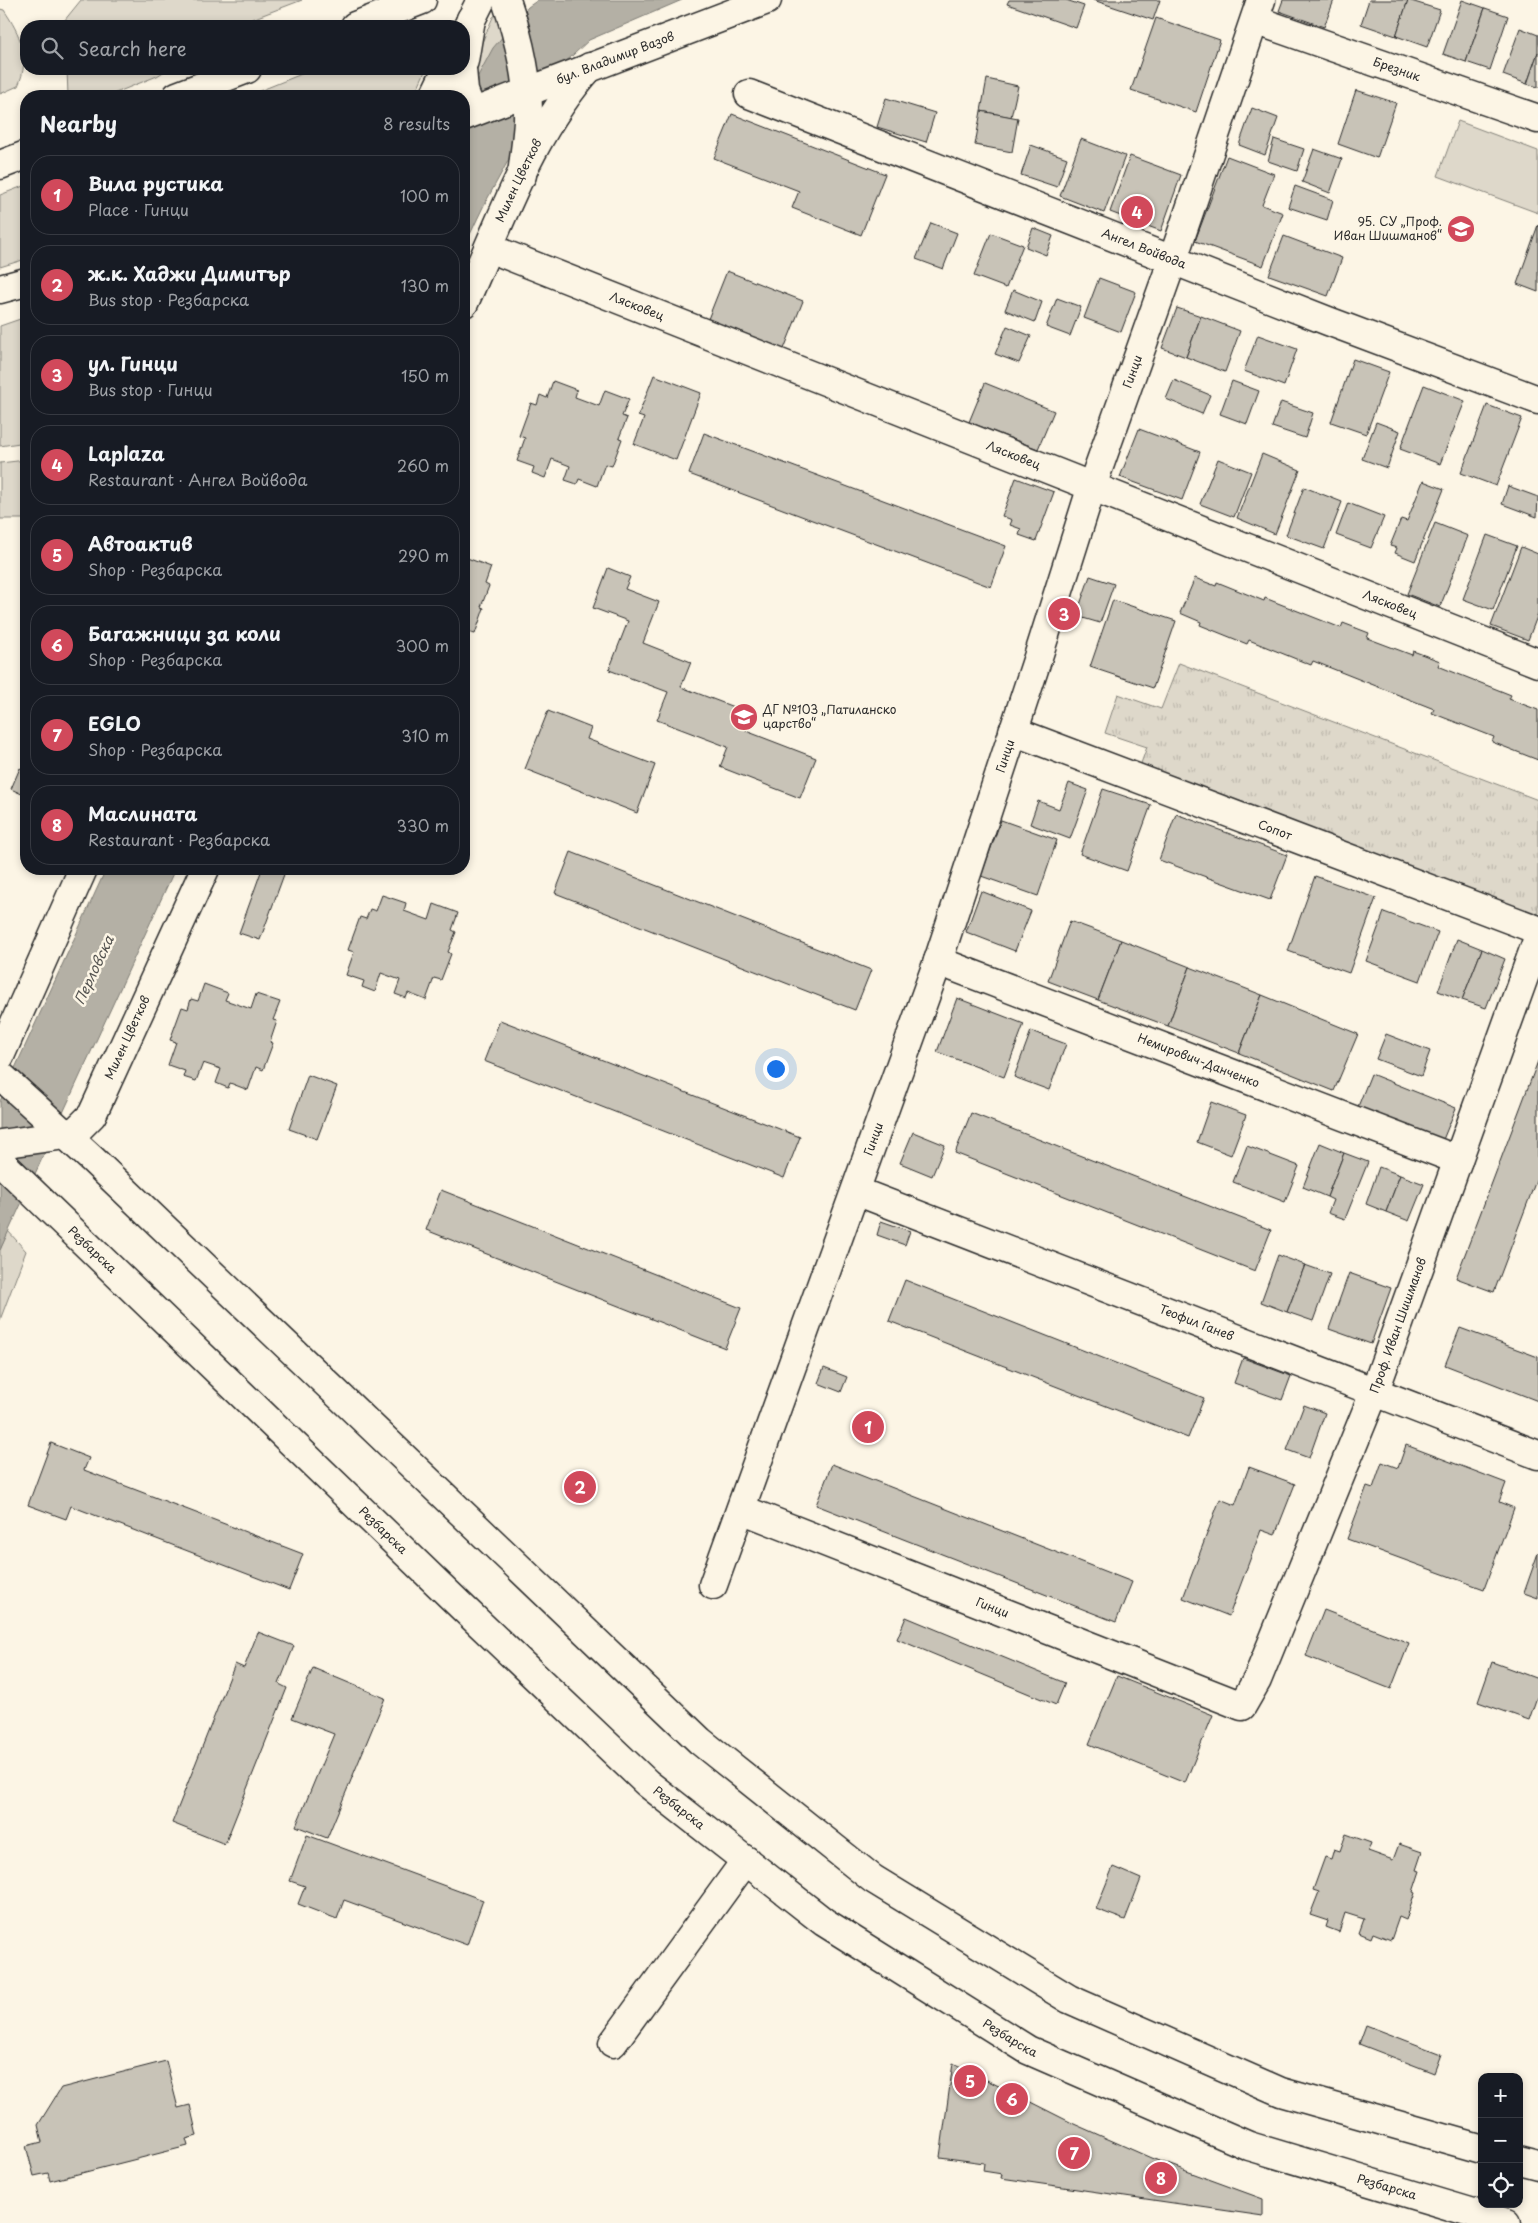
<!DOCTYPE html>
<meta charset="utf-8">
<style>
:root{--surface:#171b24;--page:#20242c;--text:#f1f3f6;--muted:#9ea1a6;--line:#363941;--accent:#d1495b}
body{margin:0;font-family:"Playpen Sans",sans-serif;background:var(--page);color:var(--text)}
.controls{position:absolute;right:15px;bottom:15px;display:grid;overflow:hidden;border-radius:10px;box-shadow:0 2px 8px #0003}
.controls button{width:45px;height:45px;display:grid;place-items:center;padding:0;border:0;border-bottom:1px solid var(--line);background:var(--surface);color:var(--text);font:25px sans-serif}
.you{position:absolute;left:775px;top:1068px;width:18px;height:18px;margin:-12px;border:4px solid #fff;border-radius:50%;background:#1a73e8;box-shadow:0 0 0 8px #1a73e833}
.badge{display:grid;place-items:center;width:32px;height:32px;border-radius:50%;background:var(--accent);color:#fff;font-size:16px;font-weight:700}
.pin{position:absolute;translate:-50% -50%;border:2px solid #fff;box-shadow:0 1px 5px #0006}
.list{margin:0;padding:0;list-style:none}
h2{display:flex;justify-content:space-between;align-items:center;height:65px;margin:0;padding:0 20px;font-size:21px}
h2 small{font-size:16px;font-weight:400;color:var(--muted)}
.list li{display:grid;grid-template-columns:32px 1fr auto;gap:15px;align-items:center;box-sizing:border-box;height:80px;margin:0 10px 10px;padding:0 10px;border:1px solid var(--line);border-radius:20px}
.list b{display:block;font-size:19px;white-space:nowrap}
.list p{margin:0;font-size:16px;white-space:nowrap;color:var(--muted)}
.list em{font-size:16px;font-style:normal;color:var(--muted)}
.icon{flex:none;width:28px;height:28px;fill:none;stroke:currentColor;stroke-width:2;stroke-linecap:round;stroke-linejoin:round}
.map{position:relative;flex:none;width:1538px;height:2223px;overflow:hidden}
.search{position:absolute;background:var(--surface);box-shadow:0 2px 8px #0003;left:20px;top:20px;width:450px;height:55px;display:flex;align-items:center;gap:12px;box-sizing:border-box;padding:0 18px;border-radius:20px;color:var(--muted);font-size:19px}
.panel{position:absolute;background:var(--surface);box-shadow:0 2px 8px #0003;left:20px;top:90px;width:450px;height:785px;border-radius:20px}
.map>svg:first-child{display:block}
.grass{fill:#ded8ca;stroke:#84827a}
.park{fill:url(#park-tufts);stroke:#84827a}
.water{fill:#b4b0a5;stroke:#7d7b74}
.building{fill:#c8c3b7;stroke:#2b2b2b}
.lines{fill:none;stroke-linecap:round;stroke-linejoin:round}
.minor-casing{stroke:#2b2b2b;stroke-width:31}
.major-casing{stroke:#2b2b2b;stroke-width:31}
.minor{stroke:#fcf5e5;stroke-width:28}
.major{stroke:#fcf5e5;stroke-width:28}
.labels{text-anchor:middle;stroke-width:5;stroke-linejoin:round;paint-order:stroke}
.street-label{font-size:12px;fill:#2b2b2b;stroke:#fcf5e5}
.poi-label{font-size:12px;fill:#2b2b2b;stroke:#fcf5e5;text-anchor:end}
.water-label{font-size:14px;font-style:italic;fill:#545350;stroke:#fcf5e5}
</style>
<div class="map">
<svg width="1538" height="2223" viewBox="0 0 1538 2223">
<defs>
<pattern id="park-tufts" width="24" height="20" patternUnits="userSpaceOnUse" patternTransform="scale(1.25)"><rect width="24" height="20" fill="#ded8ca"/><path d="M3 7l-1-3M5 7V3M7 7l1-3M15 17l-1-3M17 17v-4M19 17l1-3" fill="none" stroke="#bfbaae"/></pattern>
</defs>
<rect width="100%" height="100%" fill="#fcf5e5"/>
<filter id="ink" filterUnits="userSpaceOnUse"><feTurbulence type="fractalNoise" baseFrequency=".02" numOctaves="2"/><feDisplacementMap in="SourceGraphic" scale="10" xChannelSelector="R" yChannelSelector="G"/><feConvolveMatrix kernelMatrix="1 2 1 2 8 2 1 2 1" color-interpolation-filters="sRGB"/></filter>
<g filter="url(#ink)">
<g class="grass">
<path d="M81,0H302L234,26H64V21Z"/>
<path d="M0,9L4,10C20,34 31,57 18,86L0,94Z"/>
<path d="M496,15L508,54L478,90L470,70L493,17Z"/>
<path d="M67,69H168L157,76L108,96H68Z"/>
<path d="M314,69H426L414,96H247Z"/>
<path d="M1458,121L1538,151V213L1438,176Z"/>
<path d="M26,185V259L0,267V195Z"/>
<path d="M26,317V442L0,446V326Z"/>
<path d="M26,460V519H0V463Z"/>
<path d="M8,1231L26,1251L0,1320V1250Z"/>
</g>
<path class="park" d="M1179,663L1538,800V930L1136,777L1147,747L1105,733L1118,694L1161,709Z"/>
<g class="water">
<path d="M538,0H682L589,40L558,69L484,205L464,247V102L493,48L528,7Z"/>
<path d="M106,869H175L0,1250V1101Z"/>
</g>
<g class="building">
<path d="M1009,0H1066L1084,6L1076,28L1007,4Z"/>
<path d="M1093,0H1160L1153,20Z"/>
<path d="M1283,0H1334L1324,27L1279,11Z"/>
<path d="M1369,0H1408L1396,36L1361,24Z"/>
<path d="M1408,0L1440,10L1427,47L1396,36Z"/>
<path d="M1462,0L1485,8L1466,62L1443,54Z"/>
<path d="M1485,8L1508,16L1490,70L1466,62Z"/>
<path d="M1156,18L1220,40L1196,112L1131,90Z"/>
<path d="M1520,28L1538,35V52L1527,84L1503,75Z"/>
<path d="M1538,52V87L1527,84Z"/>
<path d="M987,79L1018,86L1011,117L981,111Z"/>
<path d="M1356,90L1396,103L1377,158L1338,144Z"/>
<path d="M886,98L935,113L926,142L877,127Z"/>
<path d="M1252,108L1278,118L1265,155L1239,145Z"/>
<path d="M981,111L1018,118L1012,152L975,145Z"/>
<path d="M732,114L885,174L861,235L792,208L799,191L714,158Z"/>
<path d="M1081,139L1125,156L1104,213L1060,196Z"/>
<path d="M1274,139L1304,149L1297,171L1268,161Z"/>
<path d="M1031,145L1067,158L1057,187L1021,175Z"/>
<path d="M1314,149L1342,159L1330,193L1302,182Z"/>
<path d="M1130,156L1181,175L1161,231L1110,212Z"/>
<path d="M1227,156L1274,174L1262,205L1283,213L1263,266L1195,241Z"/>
<path d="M1295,186L1333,200L1327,220L1288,207Z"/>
<path d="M931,223L957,233L943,269L916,259Z"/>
<path d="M1538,225V292L1517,284Z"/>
<path d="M1033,228L1053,236L1046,255L1026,247Z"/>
<path d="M991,233L1023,245L1006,288L974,276Z"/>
<path d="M1284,236L1342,258L1328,296L1269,275Z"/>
<path d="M727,271L803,301L784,349L708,319Z"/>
<path d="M1099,278L1136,292L1121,332L1084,318Z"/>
<path d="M1013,290L1042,302L1035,322L1005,310Z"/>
<path d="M1057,298L1081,307L1070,336L1046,327Z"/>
<path d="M1177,308L1201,316L1186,357L1162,348Z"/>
<path d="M1201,316L1240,331L1225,372L1186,357Z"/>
<path d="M1007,326L1031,336L1019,363L995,354Z"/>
<path d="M1258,335L1297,349L1284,386L1244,371Z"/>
<path d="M1353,359L1389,372L1366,434L1331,422Z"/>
<path d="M654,375L701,393L676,460L634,444L644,418L638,416Z"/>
<path d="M1174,380L1210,395L1202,414L1166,399Z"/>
<path d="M553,381L577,390L575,397L599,406L605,390L629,399L622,416L627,418L619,438L622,439L612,466L605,464L597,486L579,479L577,484L565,480L570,466L552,459L545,478L532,473L534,467L517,461L525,438L519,436L531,403L537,405L540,395L547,398Z"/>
<path d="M1232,381L1259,391L1247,424L1220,414Z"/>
<path d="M985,383L1054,411L1038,449L969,422Z"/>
<path d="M1424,385L1465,401L1440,464L1400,449Z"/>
<path d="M1281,402L1313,413L1305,438L1272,427Z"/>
<path d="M1487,405L1522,418L1496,486L1461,473Z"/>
<path d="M1376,422L1400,431L1387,468L1362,459Z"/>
<path d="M1139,429L1200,452L1182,500L1120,477Z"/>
<path d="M704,433L1006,546L991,587L689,474Z"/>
<path d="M1262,454L1300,470L1275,534L1237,518Z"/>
<path d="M1218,459L1251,472L1234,517L1200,504Z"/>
<path d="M1016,478L1054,492L1036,541L1019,535L1021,529L1010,525L1012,520L1002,516Z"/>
<path d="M1423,481L1444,489L1415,561L1395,553L1397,548L1390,546L1401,519L1407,521Z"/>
<path d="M1508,486L1538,497L1537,517L1502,504Z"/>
<path d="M1304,487L1342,502L1324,549L1286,535Z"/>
<path d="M1348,503L1384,517L1371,548L1336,535Z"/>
<path d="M1435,523L1468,536L1440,607L1407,594Z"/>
<path d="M1487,535L1517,546L1493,610L1463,599Z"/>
<path d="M1521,547L1538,554V614L1528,640L1491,626Z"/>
<path d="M467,558L491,567L485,584L489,586L481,607L484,608L475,634L467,632L464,642V568Z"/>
<path d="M608,568L630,577L625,589L659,602L643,643L691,662L681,687L752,714L746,731L816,758L800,798L720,767L728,747L657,720L668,692L609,670L628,621L593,608Z"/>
<path d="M1090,576L1114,584L1100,623L1076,616Z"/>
<path d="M1195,578L1216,586L1217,582L1264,601L1265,598L1341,628L1343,623L1369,633L1367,638L1412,655L1413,651L1440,661L1438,666L1511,695L1509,699L1538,710V760L1492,742L1494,737L1432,713L1434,709L1313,661L1311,665L1249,640L1247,644L1200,625L1201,622L1180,613Z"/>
<path d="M1113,600L1176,621L1153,688L1090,667Z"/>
<path d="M548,711L591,728L587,739L655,765L637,813L525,769Z"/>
<path d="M20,768L26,771V796L11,789Z"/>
<path d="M1069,783L1088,790L1070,839L1030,824L1038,801L1059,809Z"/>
<path d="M1103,789L1151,805L1127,871L1080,854Z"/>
<path d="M1176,814L1287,855L1270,900L1159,860Z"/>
<path d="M1001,820L1057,840L1038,896L981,876Z"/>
<path d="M571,852L871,970L855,1010L555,893Z"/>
<path d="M262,869H286L260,940L239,933Z"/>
<path d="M1315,876L1376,898L1349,973L1288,951Z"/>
<path d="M981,891L1031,911L1015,951L966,932Z"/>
<path d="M382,895L406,903L404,911L429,920L434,904L458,913L452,930L456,932L448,952L451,954L441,980L434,978L426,1000L408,993L406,998L395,994L400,980L381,973L375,992L362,987L364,981L346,975L354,952L348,950L360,917L366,919L370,909L376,911Z"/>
<path d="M1384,912L1438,932L1420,981L1366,961Z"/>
<path d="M1070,921L1121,940L1098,1000L1048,981Z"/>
<path d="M1457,939L1482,949L1462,1000L1438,991Z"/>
<path d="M1121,940L1190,967L1168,1026L1098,1000Z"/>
<path d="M1482,949L1505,959L1486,1008L1462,1000Z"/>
<path d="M1190,967L1262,995L1239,1053L1168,1026Z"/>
<path d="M204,984L228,993L225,1000L251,1009L256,994L280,1002L273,1020L277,1021L270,1042L273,1043L263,1070L256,1067L248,1090L230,1083L228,1088L216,1083L221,1069L203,1063L196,1081L183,1077L185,1071L168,1065L176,1042L170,1040L182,1007L188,1009L191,999L198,1001Z"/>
<path d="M1262,995L1358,1034L1334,1091L1239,1053Z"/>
<path d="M957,998L1024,1024L1004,1077L937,1052Z"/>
<path d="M500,1020L800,1137L784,1178L484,1061Z"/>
<path d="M1031,1031L1066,1044L1049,1090L1014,1077Z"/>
<path d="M1386,1034L1430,1051L1421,1076L1376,1059Z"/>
<path d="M1538,1061V1175L1494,1292L1456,1278Z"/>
<path d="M1371,1074L1456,1108L1442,1142L1357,1109Z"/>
<path d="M308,1075L337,1086L317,1139L289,1129Z"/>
<path d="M1211,1102L1246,1115L1231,1155L1197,1142Z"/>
<path d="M971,1113L1271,1230L1255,1271L955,1153Z"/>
<path d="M913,1132L945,1145L932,1176L900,1163Z"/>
<path d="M1320,1143L1344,1153L1327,1197L1303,1187Z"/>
<path d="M1247,1146L1299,1166L1285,1202L1233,1182Z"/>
<path d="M1344,1153L1368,1162L1345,1219L1328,1213L1333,1200L1327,1197Z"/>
<path d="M1379,1167L1400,1175L1386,1212L1366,1204Z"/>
<path d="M1400,1175L1424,1184L1409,1221L1386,1212Z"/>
<path d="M441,1190L741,1308L725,1348L426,1230Z"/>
<path d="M881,1221L910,1231L905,1245L877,1235Z"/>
<path d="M1278,1255L1305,1265L1287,1312L1261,1302Z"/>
<path d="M1305,1265L1330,1274L1313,1321L1287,1312Z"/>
<path d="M1349,1273L1391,1288L1371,1344L1329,1329Z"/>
<path d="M905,1280L1204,1398L1188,1438L889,1321Z"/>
<path d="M1460,1328L1538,1357V1401L1445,1365Z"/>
<path d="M1243,1358L1291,1376L1282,1400L1234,1383Z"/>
<path d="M824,1368L847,1377L841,1392L818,1383Z"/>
<path d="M1304,1405L1325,1413L1309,1458L1287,1450Z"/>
<path d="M51,1443L89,1458L84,1470L303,1554L289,1590L71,1506L66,1519L28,1505Z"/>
<path d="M1406,1445L1506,1483L1499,1502L1514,1508L1484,1589L1347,1539L1367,1486L1373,1488L1382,1462L1398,1468Z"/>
<path d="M832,1464L1132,1582L1116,1622L816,1505Z"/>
<path d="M1249,1467L1295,1484L1275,1535L1261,1530L1229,1616L1183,1598L1220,1499L1235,1505Z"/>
<path d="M1538,1553V1598L1524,1593Z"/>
<path d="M1324,1610L1409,1643L1391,1689L1306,1656Z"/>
<path d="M906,1617L1065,1683L1056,1705L897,1639Z"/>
<path d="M258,1632L294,1646L279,1684L287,1688L225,1844L172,1823L235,1664L244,1668Z"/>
<path d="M1492,1662L1538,1679V1694L1529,1720L1478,1702Z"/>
<path d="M313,1668L385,1698L327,1838L296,1826L334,1734L292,1718Z"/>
<path d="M1117,1676L1213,1715L1185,1783L1089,1744Z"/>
<path d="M1346,1834L1371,1843L1368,1851L1393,1860L1399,1844L1422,1852L1416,1870L1420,1871L1413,1892L1415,1893L1406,1920L1399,1917L1391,1940L1373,1933L1371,1938L1359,1933L1364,1919L1345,1913L1339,1932L1326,1927L1328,1921L1310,1915L1319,1892L1313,1890L1325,1857L1331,1859L1334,1849L1340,1851Z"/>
<path d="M307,1835L483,1900L467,1945L344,1900L337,1919L298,1904L305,1886L290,1881Z"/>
<path d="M1113,1867L1141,1879L1125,1920L1096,1909Z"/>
<path d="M1366,2025L1441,2054L1434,2073L1359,2044Z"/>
<path d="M166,2061L178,2108L190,2105L197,2136L186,2139L188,2146L50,2181L48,2173L34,2176L26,2146L42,2142L38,2125L61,2088Z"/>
<path d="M953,2063L1074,2124L1151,2158L1263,2199V2216L1001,2178L1002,2174L983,2171L984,2163L940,2157Z"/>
</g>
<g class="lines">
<defs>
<g id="minor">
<path id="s1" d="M1255,20L1538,119"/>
<path d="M464,34L481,0"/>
<path id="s2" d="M749,94L1328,321L1538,400"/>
<path d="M434,96L447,69"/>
<path id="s3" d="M489,248L1538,663"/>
<path id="s4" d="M464,303C501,223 530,133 590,67"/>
<path id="s5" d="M1013,731L1538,930"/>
<path id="s6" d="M938,961L1458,1160"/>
<path d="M0,1056L83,869"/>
<path d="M0,1075L92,1159L700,1741L873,1879L1069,1999L1281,2092L1482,2149"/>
<path id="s7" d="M0,1144L66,1135L78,1129L92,1115L205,869"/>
<path id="s8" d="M0,1161L461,1606L647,1783L824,1922L1028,2050L1249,2146L1507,2223"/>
<path id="s9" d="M856,1191L1538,1455"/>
<path id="s10" d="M741,1509L1242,1706L1257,1680L1374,1393L1538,938"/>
<path id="s11" d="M713,1585L938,961L1038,657L1092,486L1173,259L1261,0"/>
<path d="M613,2043L746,1860"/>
<path d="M1519,2160L1538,2165"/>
</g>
<g id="major">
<path d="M506,0C519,38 529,80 528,121C527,139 524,157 522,175"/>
<path d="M355,26L422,0"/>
<path d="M464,61L471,19"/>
<path d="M462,69L464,91L472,112"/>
<path d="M177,96L247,69"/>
<path id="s12" d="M464,116L767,0"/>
<path d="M0,165L26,155"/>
<path d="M0,289L26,282"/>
</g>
</defs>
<use href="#minor" class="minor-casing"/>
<use href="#major" class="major-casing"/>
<use href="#minor" class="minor"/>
<use href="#major" class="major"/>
</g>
</g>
<defs>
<symbol id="school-disc" viewBox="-11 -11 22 22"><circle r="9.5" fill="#d1495b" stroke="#fcf5e5"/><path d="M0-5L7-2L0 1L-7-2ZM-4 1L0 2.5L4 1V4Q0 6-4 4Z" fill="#fff"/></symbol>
</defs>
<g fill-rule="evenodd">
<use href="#school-disc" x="1445" y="213" width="32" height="32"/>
<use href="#school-disc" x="728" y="701" width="32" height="32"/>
</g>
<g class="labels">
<g class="street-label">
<text dy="4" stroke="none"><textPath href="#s12" startOffset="162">бул. Владимир Вазов</textPath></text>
<text dy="4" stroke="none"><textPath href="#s1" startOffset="150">Брезник</textPath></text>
<text dy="4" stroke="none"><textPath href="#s4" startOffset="134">Милен Цветков</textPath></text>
<text dy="4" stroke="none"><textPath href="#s2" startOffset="424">Ангел Войвода</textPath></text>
<text dy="4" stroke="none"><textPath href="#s3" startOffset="159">Лясковец</textPath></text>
<text dy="4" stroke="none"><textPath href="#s11" startOffset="1284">Гинци</textPath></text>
<text dy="4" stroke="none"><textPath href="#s3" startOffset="564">Лясковец</textPath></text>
<text dy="4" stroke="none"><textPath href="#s3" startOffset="969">Лясковец</textPath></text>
<text dy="4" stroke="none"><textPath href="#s11" startOffset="879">Гинци</textPath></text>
<text dy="4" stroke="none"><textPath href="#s5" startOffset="280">Сопот</textPath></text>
<text dy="4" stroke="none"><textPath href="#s7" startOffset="185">Милен Цветков</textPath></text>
<text dy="4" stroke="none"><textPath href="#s6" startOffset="279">Немирович-Данченко</textPath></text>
<text dy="4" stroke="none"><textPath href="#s11" startOffset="474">Гинци</textPath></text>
<text dy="4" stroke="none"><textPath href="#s8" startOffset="128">Резбарска</textPath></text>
<text dy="4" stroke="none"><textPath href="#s9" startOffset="365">Теофил Ганев</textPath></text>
<text dy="4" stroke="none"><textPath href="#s10" startOffset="950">Проф. Иван Шишманов</textPath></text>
<text dy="4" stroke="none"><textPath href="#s8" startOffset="532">Резбарска</textPath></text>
<text dy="4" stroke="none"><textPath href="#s10" startOffset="270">Гинци</textPath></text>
<text dy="4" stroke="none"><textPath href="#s8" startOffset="938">Резбарска</textPath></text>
<text dy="4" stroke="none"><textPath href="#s8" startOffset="1342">Резбарска</textPath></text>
<text dy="4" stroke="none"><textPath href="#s8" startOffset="1748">Резбарска</textPath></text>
</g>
<g class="poi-label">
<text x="1442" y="226">95. СУ „Проф.<tspan x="1442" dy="14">Иван Шишманов“</tspan></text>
<text x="763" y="714" text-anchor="start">ДГ №103 „Патиланско<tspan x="763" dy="14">царство“</tspan></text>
</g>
<g class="water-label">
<text transform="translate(94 970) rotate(-65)" y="5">Перловска</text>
</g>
</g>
</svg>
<div class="controls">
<button>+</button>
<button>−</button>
<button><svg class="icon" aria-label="locate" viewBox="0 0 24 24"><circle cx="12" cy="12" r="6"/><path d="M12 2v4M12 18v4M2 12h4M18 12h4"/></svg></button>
</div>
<div class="you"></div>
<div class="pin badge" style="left:868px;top:1427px">1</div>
<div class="pin badge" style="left:580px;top:1487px">2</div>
<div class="pin badge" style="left:1064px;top:614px">3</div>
<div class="pin badge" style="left:1137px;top:212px">4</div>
<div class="pin badge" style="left:970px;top:2081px">5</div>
<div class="pin badge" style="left:1012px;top:2099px">6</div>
<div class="pin badge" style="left:1074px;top:2153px">7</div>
<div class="pin badge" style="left:1161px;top:2178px">8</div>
<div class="search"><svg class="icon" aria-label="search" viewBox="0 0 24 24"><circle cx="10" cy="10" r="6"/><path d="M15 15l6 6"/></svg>Search here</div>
<section class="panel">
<h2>Nearby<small>8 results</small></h2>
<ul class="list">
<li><span class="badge">1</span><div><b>Вила рустика</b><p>Place · Гинци</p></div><em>100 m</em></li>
<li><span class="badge">2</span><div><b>ж.к. Хаджи Димитър</b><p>Bus stop · Резбарска</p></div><em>130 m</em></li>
<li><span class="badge">3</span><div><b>ул. Гинци</b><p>Bus stop · Гинци</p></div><em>150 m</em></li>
<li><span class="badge">4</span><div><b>Laplaza</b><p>Restaurant · Ангел Войвода</p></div><em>260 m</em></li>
<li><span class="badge">5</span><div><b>Автоактив</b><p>Shop · Резбарска</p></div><em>290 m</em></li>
<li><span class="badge">6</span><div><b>Багажници за коли</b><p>Shop · Резбарска</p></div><em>300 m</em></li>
<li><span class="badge">7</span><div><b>EGLO</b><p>Shop · Резбарска</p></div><em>310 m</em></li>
<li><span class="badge">8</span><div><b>Маслината</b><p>Restaurant · Резбарска</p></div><em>330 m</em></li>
</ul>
</section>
</div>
